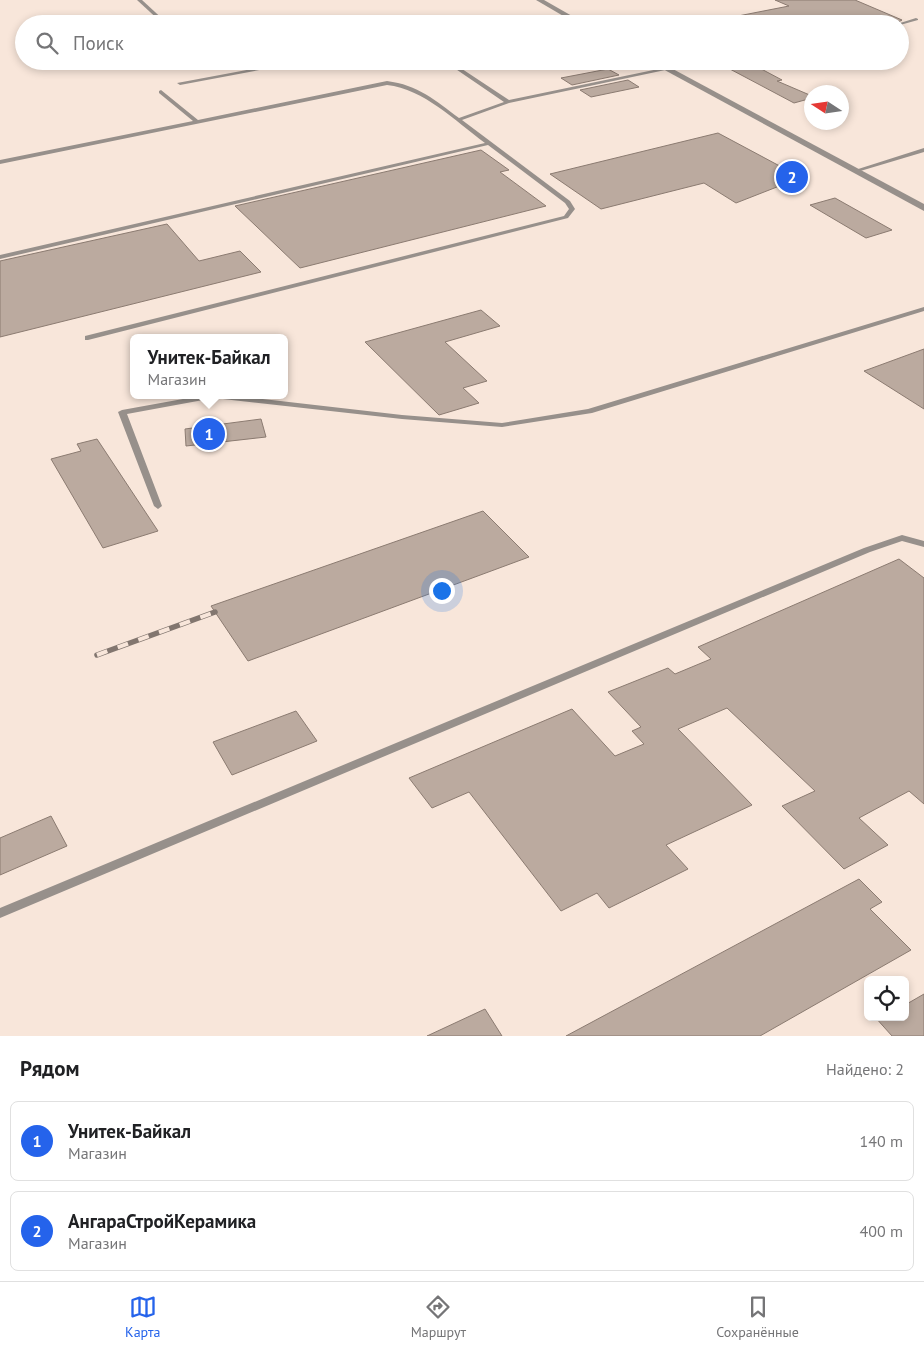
<!DOCTYPE html>
<html lang="ru">
<meta charset="utf-8">
<style>
:root{--surface:#fff;--page:#f6f6f6;--text:#202124;--muted:#757577;--line:#e0e0e0;--accent:#2563eb}
body{margin:0;font-family:"PT Sans",sans-serif;background:var(--page);color:var(--text)}
.controls{position:absolute;right:15px;bottom:15px;display:grid;overflow:hidden;border-radius:8px;box-shadow:0 2px 8px #0003}
.controls button{width:45px;height:45px;display:grid;place-items:center;padding:0;border:0;border-bottom:1px solid var(--line);background:var(--surface);color:var(--text);font:25px sans-serif}
.compass{position:absolute;left:804px;top:85px;width:45px;height:45px;border-radius:50%;background:var(--surface);box-shadow:0 2px 8px #0003;rotate:282deg}
.you{position:absolute;left:441px;top:590px;width:18px;height:18px;margin:-12px;border:4px solid #fff;border-radius:50%;background:#1a73e8;box-shadow:0 0 0 8px #1a73e833}
.badge{display:grid;place-items:center;width:32px;height:32px;border-radius:50%;background:var(--accent);color:#fff;font-size:16px;font-weight:700}
.pin{position:absolute;translate:-50% -50%;border:2px solid #fff;box-shadow:0 1px 5px #0006}
.popup{position:absolute;left:130px;top:334px;width:158px;height:65px;box-sizing:border-box;display:grid;place-content:center;border-radius:8px;background:var(--surface);filter:drop-shadow(0 1px 4px #0005);font-size:16px;white-space:nowrap;color:var(--muted)}
.popup b{font-size:19px;color:var(--text)}
.popup::after{content:'';position:absolute;left:50%;top:100%;margin-left:-10px;border:10px solid transparent;border-top-color:var(--surface)}
.list{margin:0;padding:0;list-style:none}
h2{display:flex;justify-content:space-between;align-items:center;height:65px;margin:0;padding:0 20px;font-size:21px}
h2 small{font-size:16px;font-weight:400;color:var(--muted)}
.list li{display:grid;grid-template-columns:32px 1fr auto;gap:15px;align-items:center;box-sizing:border-box;height:80px;margin:0 10px 10px;padding:0 10px;border:1px solid var(--line);border-radius:8px}
.list b{display:block;font-size:19px;white-space:nowrap}
.list p{margin:0;font-size:16px;white-space:nowrap;color:var(--muted)}
.list em{font-size:16px;font-style:normal;color:var(--muted)}
.icon{flex:none;width:28px;height:28px;fill:none;stroke:currentColor;stroke-width:2;stroke-linecap:round;stroke-linejoin:round}
.map{position:relative;flex:none;width:924px;height:1036px;overflow:hidden}
.search{position:absolute;background:var(--surface);box-shadow:0 2px 8px #0003;left:15px;right:15px;top:15px;height:55px;display:flex;align-items:center;gap:12px;box-sizing:border-box;padding:0 18px;border-radius:28px;color:var(--muted);font-size:19px}
.sheet{height:245px;background:var(--surface)}
nav{display:flex;justify-content:space-around;align-items:center;box-sizing:border-box;height:70px;border-top:1px solid var(--line);background:var(--surface);font-size:14px;color:var(--muted)}
nav a{display:grid;justify-items:center;gap:2px}
nav .on{color:var(--accent)}
.map>svg:first-child{display:block}
.building{fill:#bbaa9f;stroke:#8b7b71}
.lines{fill:none;stroke-linecap:round;stroke-linejoin:round}
.lane{fill:#97908b;fill-rule:evenodd}
.street{fill:#97908b;fill-rule:evenodd}
.rail-casing{stroke:#82766f;stroke-width:5.5}
.rail{stroke:#f8e6da;stroke-width:4;stroke-dasharray:11;stroke-linecap:butt}
</style>
<div class="map">
<svg width="924" height="1036" viewBox="0 0 924 1036">
<rect width="100%" height="100%" fill="#f8e6da"/>
<g class="building">
<path d="M775,0H855L902,20L895,24H734L733,17L789,6Z"/>
<path d="M750,63L782,80L777,81L812,96V98L794,103L728,68Z"/>
<path d="M608,69L619,75L572,85L561,78Z"/>
<path d="M628,80L639,87L591,97L580,90Z"/>
<path d="M718,133L804,179L789,188L782,185L736,203L704,183L601,209L550,174Z"/>
<path d="M481,150L509,170L500,172L546,206L300,268L235,206Z"/>
<path d="M835,198L892,230L866,238L810,205Z"/>
<path d="M167,224L199,261L240,251L261,272L0,337V261Z"/>
<path d="M481,310L500,326L445,342L487,381L463,388L479,403L439,415L365,342Z"/>
<path d="M924,349V409L864,371Z"/>
<path d="M261,419L266,437L186,446L185,429Z"/>
<path d="M97,439L101,445L158,531L103,548L51,459L81,451L77,444Z"/>
<path d="M483,511L529,557L248,661L211,606Z"/>
<path d="M899,559L924,578V804L909,791L859,818L888,845L844,869L782,806L815,791L727,708L678,729L752,805L666,845L688,869L609,908L597,893L561,911L469,792L432,808L409,778L572,709L615,756L644,744L632,731L641,727L608,692L668,668L675,674L711,659L698,647Z"/>
<path d="M296,711L317,741L232,775L213,742Z"/>
<path d="M51,816L67,846L0,875V838Z"/>
<path d="M859,879L882,902L870,909L911,950L760,1036H566Z"/>
<path d="M924,994V1036H892L875,1017H905V1005Z"/>
<path d="M485,1009L502,1036H427Z"/>
</g>
<g class="lines">
<g class="lane">
<path d="M137,0H142L168,24H163Z"/>
<path d="M916,18L918,19V20L900,25V24H897Z"/>
<path d="M582,22L584,24H527L529,23Z"/>
<path d="M295,61H307L180,85L177,83Z"/>
<path d="M444,61H450L509,100L697,61H708L509,103L462,120L570,201L575,209L568,218L88,340H85V336L564,216L569,209L565,203L488,145L0,259V255L485,143C455,121 424,89 387,85L0,164V160L193,121L159,93V91L161,90L198,120L387,81C418,85 435,100 459,118L504,102Z"/>
<path d="M924,148V152L857,172L852,171Z"/>
<path d="M924,307V311L592,413L502,427L402,419L214,398L127,414L162,506L158,509L154,506L118,412L122,410L205,395H228L402,415L502,423L588,409Z"/>
<path d="M902,535L924,541V547L902,541L870,552L0,918V908L864,548Z"/>
</g>
<g class="street">
<path d="M536,0H544L586,24H577Z"/>
<path d="M648,61H658L924,204V211Z"/>
</g>
<defs>
<path id="rail" d="M97,655L215,612"/>
</defs>
<use href="#rail" class="rail-casing"/>
<use href="#rail" class="rail"/>
</g>
</svg>
<div class="controls">
<button><svg class="icon" aria-label="locate" viewBox="0 0 24 24"><circle cx="12" cy="12" r="6"/><path d="M12 2v4M12 18v4M2 12h4M18 12h4"/></svg></button>
</div>
<svg class="compass" viewBox="-18 -18 36 36"><path d="M0-13l5 13h-10z" fill="#e53935"/><path d="M0 13l5-13h-10z" fill="#757577"/></svg>
<div class="you"></div>
<div class="pin badge" style="left:209px;top:434px">1</div>
<div class="popup"><b>Унитек-Байкал</b>Магазин</div>
<div class="pin badge" style="left:792px;top:177px">2</div>
<div class="search"><svg class="icon" aria-label="search" viewBox="0 0 24 24"><circle cx="10" cy="10" r="6"/><path d="M15 15l6 6"/></svg>Поиск</div>
</div>
<section class="sheet">
<h2>Рядом<small>Найдено: 2</small></h2>
<ul class="list">
<li><span class="badge">1</span><div><b>Унитек-Байкал</b><p>Магазин</p></div><em>140 m</em></li>
<li><span class="badge">2</span><div><b>АнгараСтройКерамика</b><p>Магазин</p></div><em>400 m</em></li>
</ul>
</section>
<nav>
<a class="on"><svg class="icon" aria-label="map" viewBox="0 0 24 24"><path d="M3 6l6-2 6 2 6-2v14l-6 2-6-2-6 2zM9 4v14M15 6v14"/></svg>Карта</a>
<a><svg class="icon" aria-label="directions" viewBox="0 0 24 24"><path d="M12 3l9 9-9 9-9-9zM9 14v-3h6M13 9l2 2-2 2"/></svg>Маршрут</a>
<a><svg class="icon" aria-label="saved" viewBox="0 0 24 24"><path d="M7 4h10v16l-5-4-5 4z"/></svg>Сохранённые</a>
</nav>
